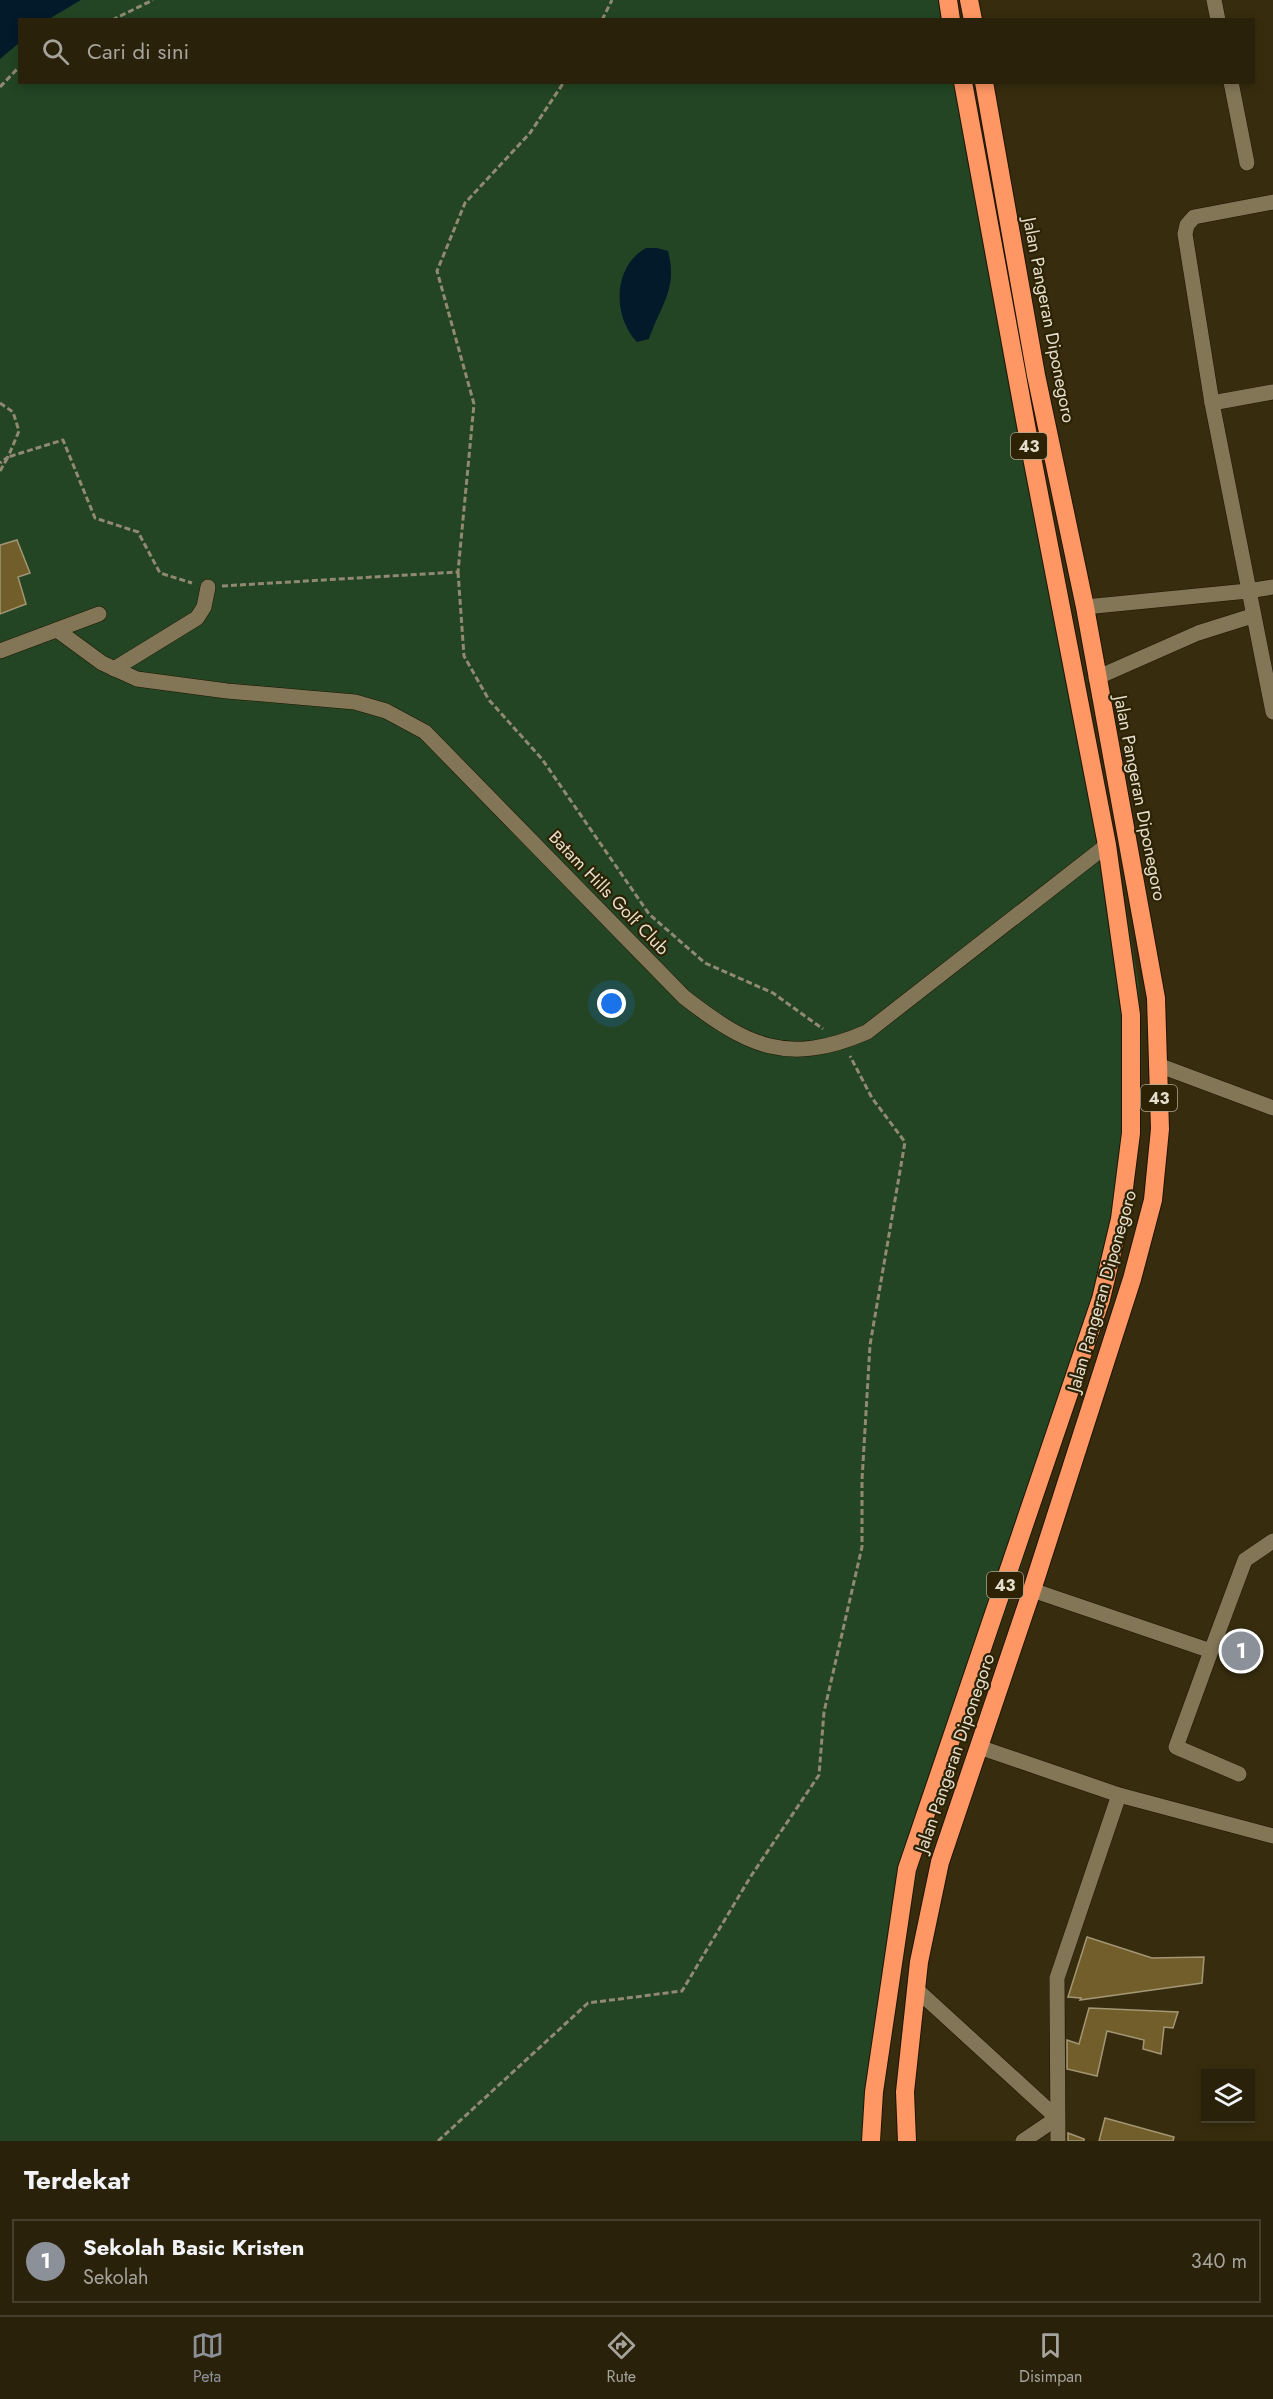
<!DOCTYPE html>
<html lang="id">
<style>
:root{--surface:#29210a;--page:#312913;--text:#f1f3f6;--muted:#a5a39c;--line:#453e2b;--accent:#8c9099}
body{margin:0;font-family:Jost,sans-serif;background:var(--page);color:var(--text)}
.controls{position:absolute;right:18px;bottom:18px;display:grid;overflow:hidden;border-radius:0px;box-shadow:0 3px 9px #0003}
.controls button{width:54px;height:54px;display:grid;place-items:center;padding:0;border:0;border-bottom:2px solid var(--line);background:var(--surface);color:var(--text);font:30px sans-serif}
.you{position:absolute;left:612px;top:1004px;width:21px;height:21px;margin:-15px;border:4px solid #fff;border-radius:50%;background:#1a73e8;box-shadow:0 0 0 9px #1a73e833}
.badge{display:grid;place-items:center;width:39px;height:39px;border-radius:50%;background:var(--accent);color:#fff;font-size:20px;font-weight:700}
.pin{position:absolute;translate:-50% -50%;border:3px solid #fff;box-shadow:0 2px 6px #0006}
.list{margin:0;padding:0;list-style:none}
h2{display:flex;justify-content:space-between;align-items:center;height:78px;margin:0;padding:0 24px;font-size:26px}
h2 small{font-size:20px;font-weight:400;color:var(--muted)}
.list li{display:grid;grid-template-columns:39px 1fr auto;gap:18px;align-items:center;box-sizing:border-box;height:84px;margin:0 12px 12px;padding:0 12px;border:2px solid var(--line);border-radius:0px}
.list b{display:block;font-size:22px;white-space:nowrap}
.list p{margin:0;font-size:20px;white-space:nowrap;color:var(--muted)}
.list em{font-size:20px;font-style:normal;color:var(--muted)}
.icon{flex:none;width:33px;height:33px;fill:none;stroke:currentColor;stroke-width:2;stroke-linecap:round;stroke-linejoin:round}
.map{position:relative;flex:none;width:1273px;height:2141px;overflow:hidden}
.search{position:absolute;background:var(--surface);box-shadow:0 3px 9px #0003;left:18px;right:18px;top:18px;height:66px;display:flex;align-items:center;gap:15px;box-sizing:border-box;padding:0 21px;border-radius:0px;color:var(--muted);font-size:22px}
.sheet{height:174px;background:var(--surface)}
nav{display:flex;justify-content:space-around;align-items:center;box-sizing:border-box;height:84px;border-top:2px solid var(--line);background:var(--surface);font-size:16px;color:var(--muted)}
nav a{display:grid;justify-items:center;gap:3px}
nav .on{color:var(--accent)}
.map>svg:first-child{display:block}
.green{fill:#234523}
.water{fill:#031a2b}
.building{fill:#715e2a;stroke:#a39675;stroke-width:1.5}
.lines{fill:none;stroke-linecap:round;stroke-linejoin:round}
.minor-casing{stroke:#1f1400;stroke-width:16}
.highway-casing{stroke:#1f1400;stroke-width:20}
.path{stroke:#918971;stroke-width:3;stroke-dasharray:6 3;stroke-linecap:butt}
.minor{stroke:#827657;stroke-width:15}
.highway{stroke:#fe9763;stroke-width:18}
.labels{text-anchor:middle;stroke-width:4.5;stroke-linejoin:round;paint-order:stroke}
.shield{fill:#2d2204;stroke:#aea691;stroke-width:1.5}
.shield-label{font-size:16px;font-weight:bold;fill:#e5decd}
.street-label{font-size:18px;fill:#e5decd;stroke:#2d2204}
</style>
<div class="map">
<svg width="1273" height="2141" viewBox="0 0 1273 2141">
<rect width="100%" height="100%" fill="#372c0e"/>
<path class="green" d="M0,0H953L957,19L20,20V82L968,83L1127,912L1139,984L1142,1049L1140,1137L1132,1200L1118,1268L1014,1589L923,1844L908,1923L874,2141H0Z"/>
<g class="water">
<path d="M0,0H81L49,19L20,20L19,43L0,59Z"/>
<path d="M646,248H657L668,251C678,289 661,304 649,339L637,342C612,316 613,266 646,248Z"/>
</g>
<g class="building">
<path d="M17,540L30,573L18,577L26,604L0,614V545Z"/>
<path d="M1087,1937L1152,1958L1204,1957L1202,1983L1080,2000L1081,1998L1068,1997Z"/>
<path d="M1089,2008L1178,2012L1173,2028L1164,2027L1161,2054L1143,2049L1144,2040L1107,2031L1097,2076L1067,2069V2040L1079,2044Z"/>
<path d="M1105,2118L1174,2137L1173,2141H1099Z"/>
<path d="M1068,2133L1084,2139V2141H1068Z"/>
</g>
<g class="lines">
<defs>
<g id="minor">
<path d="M1214,0L1218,20"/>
<path d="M1231,82L1247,163"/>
<path d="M1273,202L1194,217L1187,225L1185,234L1212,403L1273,712"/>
<path d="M1212,403L1273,392"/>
<path d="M1085,607L1248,591L1273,587"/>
<path d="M57,630L102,663L137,679L227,691L355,702L386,711L425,732L684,997C748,1047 788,1066 867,1032L1107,845"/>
<path d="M0,651L99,614"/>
<path d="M114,669L197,618L204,607L208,587"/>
<path d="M1096,678L1198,633L1252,616"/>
<path d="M1158,1065L1273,1108"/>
<path d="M1032,1590L1211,1651L1176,1747L1239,1774"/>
<path d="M1211,1651L1245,1560L1273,1541"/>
<path d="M979,1747L1119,1795L1057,1978L1058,2141"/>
<path d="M1119,1795L1273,1836"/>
<path d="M916,1989L1057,2118L1023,2141"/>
</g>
<g id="highway">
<path d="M948,0L951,20"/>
<path d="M969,0L973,20"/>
<path d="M871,2141L874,2092L907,1869L1101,1299L1120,1219L1131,1133V1015L1107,845L1030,447L963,82"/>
<path d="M907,2141L905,2092L919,1962L940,1862L1032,1590L1132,1279L1153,1200L1160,1129L1156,998L1085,607L1036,375L984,82"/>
</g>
</defs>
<use href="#minor" class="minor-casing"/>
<use href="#highway" class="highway-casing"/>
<g class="path">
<path d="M112,20L153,0"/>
<path d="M602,20L612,0"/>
<path d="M0,87L20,66"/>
<path d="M0,403L13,412L19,431L8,457L0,463"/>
<path d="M0,471L8,457L63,440L95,518L138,532L160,573L192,583"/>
<path d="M458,572L464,656L489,700L542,759L649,914L705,963L773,993L823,1029"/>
<path d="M222,586L458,572L474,404L437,271L465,203L530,133L564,82"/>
<path d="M438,2141L588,2003L682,1991L751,1876L819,1775L824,1712L862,1547V1480L870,1345L905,1142L872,1098L850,1056"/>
</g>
<use href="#minor" class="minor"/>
<use href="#highway" class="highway"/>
</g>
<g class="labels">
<g class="shield">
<rect x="1011" y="433" width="36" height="26" rx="4.5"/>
<rect x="1141" y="1085" width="36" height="26" rx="4.5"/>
<rect x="987" y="1572" width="36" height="26" rx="4.5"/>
</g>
<g class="shield-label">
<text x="1029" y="452">43</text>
<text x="1159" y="1104">43</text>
<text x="1005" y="1591">43</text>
</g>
<g class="street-label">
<text transform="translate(1049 320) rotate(79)" y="6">Jalan Pangeran Diponegoro</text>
<text transform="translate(1140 798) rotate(79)" y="6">Jalan Pangeran Diponegoro</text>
<text transform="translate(609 893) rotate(46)" y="6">Batam Hills Golf Club</text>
<text transform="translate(1102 1291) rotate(-74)" y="6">Jalan Pangeran Diponegoro</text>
<text transform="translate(955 1753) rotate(-71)" y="6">Jalan Pangeran Diponegoro</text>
</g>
</g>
</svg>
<div class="controls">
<button><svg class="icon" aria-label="layers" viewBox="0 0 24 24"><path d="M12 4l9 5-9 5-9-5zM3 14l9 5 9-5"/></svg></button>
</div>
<div class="you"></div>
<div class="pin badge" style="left:1241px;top:1651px">1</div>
<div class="search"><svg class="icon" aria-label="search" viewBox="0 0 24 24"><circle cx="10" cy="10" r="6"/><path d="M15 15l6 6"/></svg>Cari di sini</div>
</div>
<section class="sheet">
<h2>Terdekat<small></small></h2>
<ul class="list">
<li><span class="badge">1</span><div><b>Sekolah Basic Kristen</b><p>Sekolah</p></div><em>340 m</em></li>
</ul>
</section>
<nav>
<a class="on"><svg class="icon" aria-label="map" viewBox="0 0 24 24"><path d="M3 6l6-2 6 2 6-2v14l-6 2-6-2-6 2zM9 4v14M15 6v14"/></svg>Peta</a>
<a><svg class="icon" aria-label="directions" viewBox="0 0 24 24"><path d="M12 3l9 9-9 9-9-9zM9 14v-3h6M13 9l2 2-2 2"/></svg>Rute</a>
<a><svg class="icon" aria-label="saved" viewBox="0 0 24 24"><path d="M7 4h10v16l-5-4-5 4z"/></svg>Disimpan</a>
</nav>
